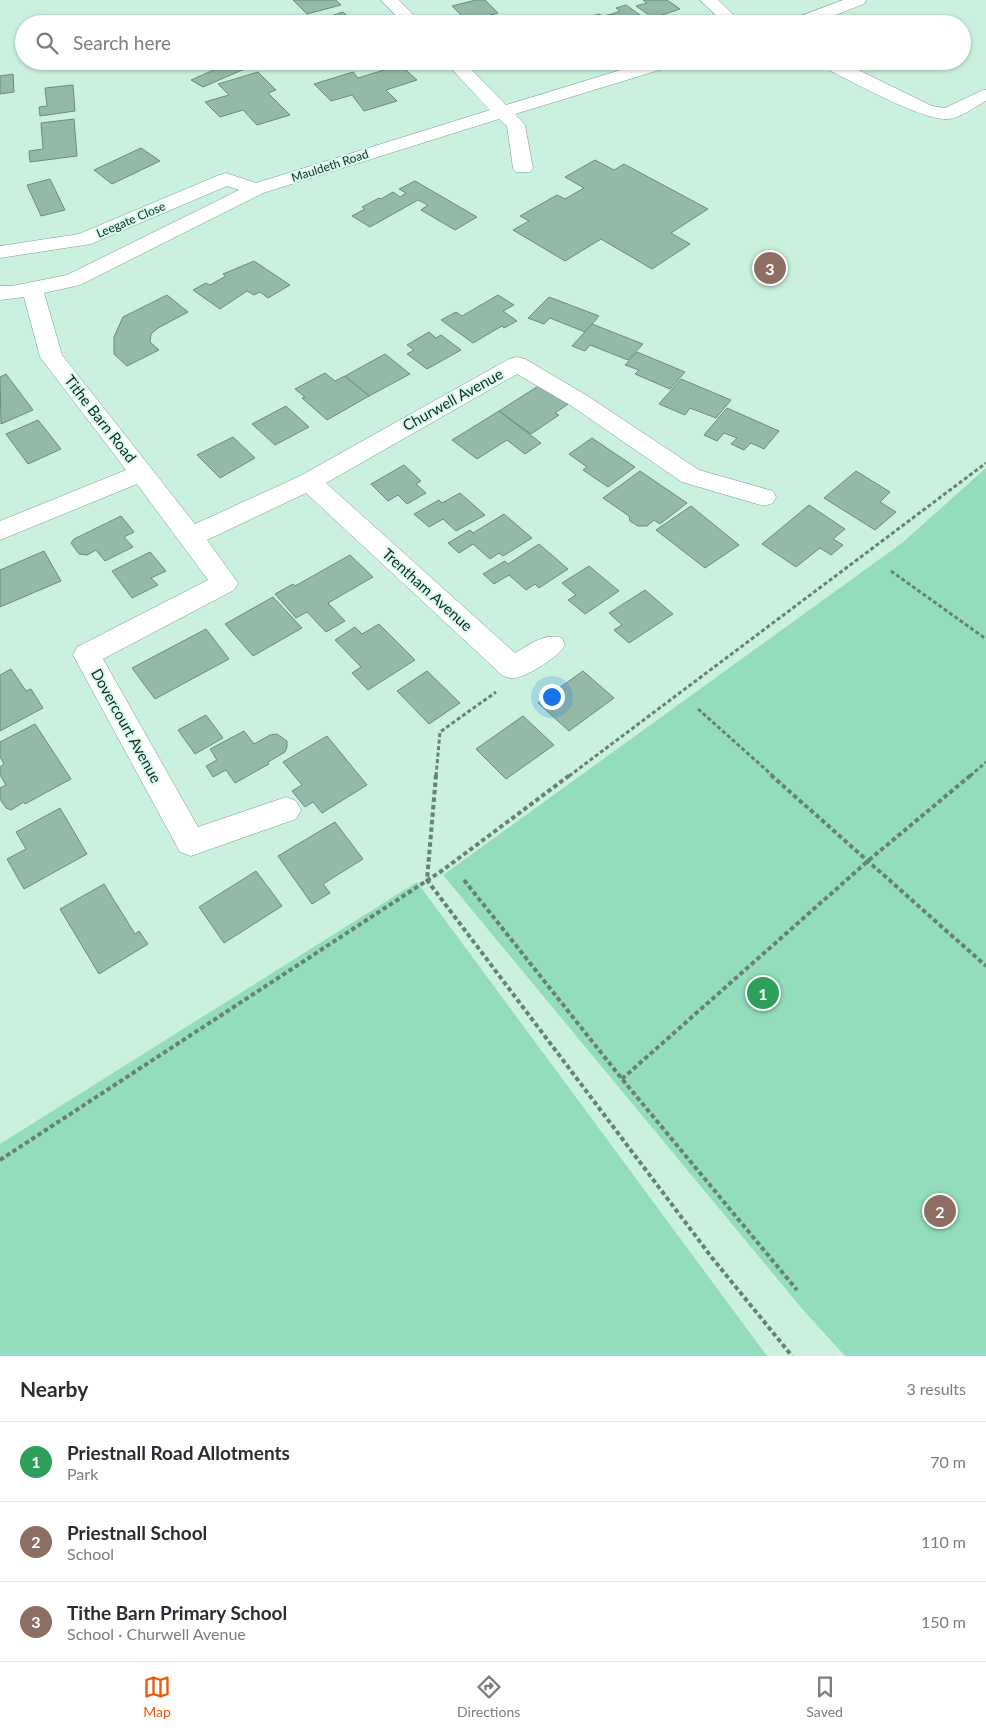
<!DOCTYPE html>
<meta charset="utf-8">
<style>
:root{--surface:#fff;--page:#f2f2f3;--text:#2b2b33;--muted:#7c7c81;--line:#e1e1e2;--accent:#ea580c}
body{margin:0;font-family:Lato,sans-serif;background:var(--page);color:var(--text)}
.you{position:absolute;left:551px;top:696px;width:18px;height:18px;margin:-12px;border:4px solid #fff;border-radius:50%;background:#1a73e8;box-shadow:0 0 0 8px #1a73e833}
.badge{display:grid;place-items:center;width:32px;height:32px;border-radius:50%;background:var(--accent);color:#fff;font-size:16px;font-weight:700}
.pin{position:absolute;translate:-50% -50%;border:2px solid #fff;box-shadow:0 1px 5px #0006}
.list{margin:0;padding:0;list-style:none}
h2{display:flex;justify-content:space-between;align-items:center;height:65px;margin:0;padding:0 20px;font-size:21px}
h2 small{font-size:16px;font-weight:400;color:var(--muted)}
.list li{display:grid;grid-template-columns:32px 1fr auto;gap:15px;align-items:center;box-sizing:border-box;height:80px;padding:0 20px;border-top:1px solid var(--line)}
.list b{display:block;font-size:19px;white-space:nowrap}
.list p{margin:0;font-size:16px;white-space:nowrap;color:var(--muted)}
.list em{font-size:16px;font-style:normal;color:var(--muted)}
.icon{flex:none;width:28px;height:28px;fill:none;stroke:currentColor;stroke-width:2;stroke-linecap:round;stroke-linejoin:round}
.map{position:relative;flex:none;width:986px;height:1356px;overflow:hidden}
.search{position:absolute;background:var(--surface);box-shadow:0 1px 4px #0004;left:15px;right:15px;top:15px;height:55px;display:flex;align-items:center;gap:12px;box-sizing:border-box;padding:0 18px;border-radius:28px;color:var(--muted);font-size:19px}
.sheet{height:305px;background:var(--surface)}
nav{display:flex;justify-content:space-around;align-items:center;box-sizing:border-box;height:70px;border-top:1px solid var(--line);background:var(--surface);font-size:14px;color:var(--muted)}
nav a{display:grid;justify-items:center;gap:2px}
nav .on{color:var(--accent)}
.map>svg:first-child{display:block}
.green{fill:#93ddbc}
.building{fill:#93b9a7;stroke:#688d7c}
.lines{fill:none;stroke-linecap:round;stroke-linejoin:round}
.minor-casing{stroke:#789e8c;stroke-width:1}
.path-far1{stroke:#678275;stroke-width:3;stroke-dasharray:4 2.5;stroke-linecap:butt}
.path{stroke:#678275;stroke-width:4;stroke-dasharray:4.5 3;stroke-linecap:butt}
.minor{fill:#fff;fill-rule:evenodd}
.labels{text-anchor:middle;stroke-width:4;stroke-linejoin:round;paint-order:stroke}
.far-street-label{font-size:12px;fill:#172720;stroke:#d6feeb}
.street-label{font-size:15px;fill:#172720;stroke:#d6feeb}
</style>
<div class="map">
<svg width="986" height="1356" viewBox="0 0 986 1356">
<rect width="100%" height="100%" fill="#c9f1dd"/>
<g class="green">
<path d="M986,468V1356H845L804,1311L443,875L902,543Z"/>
<path d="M417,882L767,1356H0V1144Z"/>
</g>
<g class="building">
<path d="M293,0H336L341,5L307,14Z"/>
<path d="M476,0H485L498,13L473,20L468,15L462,16L452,6Z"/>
<path d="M643,0H667L680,9L653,18L636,6L647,3Z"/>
<path d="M626,5L647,20L625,24L612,14L620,11L616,8Z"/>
<path d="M343,12L356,24H316L313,22Z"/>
<path d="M599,14L603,16L612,14L625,24H598L589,17Z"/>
<path d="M234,61H263L203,87L191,80Z"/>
<path d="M400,65L417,80L386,90L397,101L364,111L352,95L331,101L314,84L353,72L358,78Z"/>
<path d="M258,72L276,90L268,93L290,115L257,125L243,110L220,117L205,102L229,95L218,84Z"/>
<path d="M13,74L14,92L0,94V76Z"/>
<path d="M73,85L75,111L40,116L39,107L47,106L45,88Z"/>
<path d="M74,119L77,156L30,162L29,151L43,149L41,123Z"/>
<path d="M141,148L160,161L112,184L94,170Z"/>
<path d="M595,160L614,170L624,164L708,209L671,233L690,244L652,269L601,239L565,261L513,230L529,221L520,216L557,195L565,199L584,188L565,177Z"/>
<path d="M50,179L65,210L41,216L27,185Z"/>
<path d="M415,181L477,217L455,230L421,210L428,205L418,200L370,227L352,216L365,209L362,207L379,198L381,199L393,192L400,197L406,193L399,189Z"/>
<path d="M254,261L290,285L268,298L260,292L254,295L247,291L220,309L193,290L206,283L210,285L226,276L223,274Z"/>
<path d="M167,295L188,312L158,328L151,334L150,342L159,350L127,366L114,354V337L123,317Z"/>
<path d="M498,295L514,305L503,311L517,321L504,328L502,326L473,343L441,320L456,312L462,316Z"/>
<path d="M549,297L599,316L585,332L550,318L544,324L528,318Z"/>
<path d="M592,324L643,344L628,360L590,345L585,351L572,346Z"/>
<path d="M429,332L436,338L441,335L461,350L427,369L407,354L414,350L407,345Z"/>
<path d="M637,352L685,372L670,389L635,374L639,370L625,365Z"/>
<path d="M385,354L410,374L369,396L345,376Z"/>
<path d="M325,373L335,381L345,376L369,396L327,420L302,398L305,397L295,389Z"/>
<path d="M6,374L33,410L1,424L0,377Z"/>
<path d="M681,379L731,400L716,418L690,408L685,415L659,404Z"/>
<path d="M540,385L568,404L555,413L559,415L531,434L499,411Z"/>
<path d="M286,406L309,427L275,445L252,424Z"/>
<path d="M727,408L779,431L764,449L751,443L744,450L731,444L737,438L724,433L717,441L704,435Z"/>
<path d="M499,411L541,443L525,454L507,440L477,459L452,440Z"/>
<path d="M38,420L61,449L28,464L6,434Z"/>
<path d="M233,437L255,458L220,478L197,455Z"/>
<path d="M592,438L635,467L608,487L583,470L587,467L569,454Z"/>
<path d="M404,465L421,481L416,484L426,493L407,504L398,495L388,501L371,484Z"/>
<path d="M640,471L687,503L660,524L654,520L647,526H638L630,521L629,516L603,498Z"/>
<path d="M856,471L890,492L880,502L896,512L875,530L824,498Z"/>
<path d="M460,493L485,515L456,531L443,519L429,527L414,514L439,500L442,503Z"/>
<path d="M809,505L845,529L833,539L843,545L831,555L820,548L796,567L762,544Z"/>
<path d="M691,506L739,545L705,568L656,530Z"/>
<path d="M504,514L532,538L503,556L499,553L490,559L473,544L459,553L448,543L470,530L473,533Z"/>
<path d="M121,516L134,532L124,537L133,547L105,561L96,550L87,555L79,554L71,543L74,539Z"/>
<path d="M539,544L568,569L539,588L535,584L526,590L509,575L494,584L483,574L505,561L508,564Z"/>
<path d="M44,551L61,581L0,607V570Z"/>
<path d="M150,552L166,571L151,578L158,585L132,598L112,571Z"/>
<path d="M350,555L373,577L328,603L345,621L326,632L307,612L296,618L275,594L293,584L295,586Z"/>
<path d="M589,566L619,591L585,614L568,600L576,595L562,583Z"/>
<path d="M645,590L673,614L629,643L614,630L622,625L609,613Z"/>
<path d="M273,597L302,628L253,656L225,624Z"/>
<path d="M379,624L415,660L368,690L352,673L361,667L335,640L355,627L362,634Z"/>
<path d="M206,629L229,659L155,699L132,668Z"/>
<path d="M11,669L26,691L31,689L43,708L0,731V675Z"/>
<path d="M427,671L460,703L429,724L397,691Z"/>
<path d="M583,671L614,698L569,731L538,703Z"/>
<path d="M206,715L223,738L195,754L178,730Z"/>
<path d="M523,716L554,745L506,779L476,749Z"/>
<path d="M35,724L71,779L25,804L24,802L11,810L6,808L0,799V788L6,785L0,775V767L4,764L0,757V742Z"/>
<path d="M244,731L254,744L270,735L277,734L287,741V747L285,752L268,762L269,764L235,783L226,770L213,777L206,766L217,760L210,749Z"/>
<path d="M327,736L367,785L322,813L313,802L305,807L292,791L302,785L283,762Z"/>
<path d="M60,808L87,854L24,889L7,859L26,849L16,832Z"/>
<path d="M335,822L363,859L323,884L330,893L312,904L278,856Z"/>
<path d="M256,871L282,906L224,943L199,907Z"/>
<path d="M104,884L135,934L139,931L148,944L99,974L60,909Z"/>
</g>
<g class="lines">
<defs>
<g id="minor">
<path d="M381,0H399L422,24H404Z"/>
<path d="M700,0H718L743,24H725Z"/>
<path d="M843,0H866L864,4L812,24H788L790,20Z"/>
<path d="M444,61H463L506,105L650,61H679L676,65L515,114L525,125L533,168L530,172H516L513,168L507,126L499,119L263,193L80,285L44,293L62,355L195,524L300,476L509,359L517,357L525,359L586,395L699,470L773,491L776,497L773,503L764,506L682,482L570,405L517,374L326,483L515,653C530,645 544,632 562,638L565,645C560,656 528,676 515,678C511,679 507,677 503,676L306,493L207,540L238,583L234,590L103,659L198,827L286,797L296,801L301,810L296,819L191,856L180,852L73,655L77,647L208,580L137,484L0,540V521L126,470L40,357L24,297L0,300V286H12L67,275L239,190L227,186L91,244L0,258V246L79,234L219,175L226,173L256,183L490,110Z"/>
<path d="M816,61H840L932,106L945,108L983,90H986V101C975,106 960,119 948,119C921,121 846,78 819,65Z"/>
</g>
</defs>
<use href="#minor" class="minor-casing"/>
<g class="path-far1">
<path d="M891,571L986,639"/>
<path d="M698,709L773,776"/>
<path d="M436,776L440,732L496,692"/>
<path d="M569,776L986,463"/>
<path d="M970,776L986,762"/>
</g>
<g class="path">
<path d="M436,775L427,880L713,1259L792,1356"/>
<path d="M771,775L986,966"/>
<path d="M464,880L622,1079L797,1290"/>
<path d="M622,1079L869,860L971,775"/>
<path d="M0,1160L443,870L570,775"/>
</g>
<use href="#minor" class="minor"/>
</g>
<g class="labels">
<g class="far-street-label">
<text transform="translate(330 166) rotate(-18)" y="4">Mauldeth Road</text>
<text transform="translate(131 220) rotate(-23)" y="4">Leegate Close</text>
</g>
<g class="street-label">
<text transform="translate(453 400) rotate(-29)" y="5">Churwell Avenue</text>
<text transform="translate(100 419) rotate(52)" y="5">Tithe Barn Road</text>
<text transform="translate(427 590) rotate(42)" y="5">Trentham Avenue</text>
<text transform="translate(126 726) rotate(61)" y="5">Dovercourt Avenue</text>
</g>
</g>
</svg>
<div class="you"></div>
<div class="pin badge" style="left:763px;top:993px;background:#2e9e5b">1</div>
<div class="pin badge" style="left:940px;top:1211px;background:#8d6e63">2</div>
<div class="pin badge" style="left:770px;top:268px;background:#8d6e63">3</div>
<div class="search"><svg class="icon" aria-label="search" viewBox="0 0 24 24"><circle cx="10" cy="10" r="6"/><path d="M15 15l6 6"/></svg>Search here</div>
</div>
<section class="sheet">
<h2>Nearby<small>3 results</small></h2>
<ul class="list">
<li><span class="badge" style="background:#2e9e5b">1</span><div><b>Priestnall Road Allotments</b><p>Park</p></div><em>70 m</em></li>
<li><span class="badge" style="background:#8d6e63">2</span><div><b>Priestnall School</b><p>School</p></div><em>110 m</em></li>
<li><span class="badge" style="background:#8d6e63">3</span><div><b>Tithe Barn Primary School</b><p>School · Churwell Avenue</p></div><em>150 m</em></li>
</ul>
</section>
<nav>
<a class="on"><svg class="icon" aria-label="map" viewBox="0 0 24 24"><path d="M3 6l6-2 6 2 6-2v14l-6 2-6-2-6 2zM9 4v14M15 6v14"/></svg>Map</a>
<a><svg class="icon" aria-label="directions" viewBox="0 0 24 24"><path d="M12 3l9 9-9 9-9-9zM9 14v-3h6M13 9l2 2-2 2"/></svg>Directions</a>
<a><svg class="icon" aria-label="saved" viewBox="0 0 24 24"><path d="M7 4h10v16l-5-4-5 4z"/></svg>Saved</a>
</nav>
